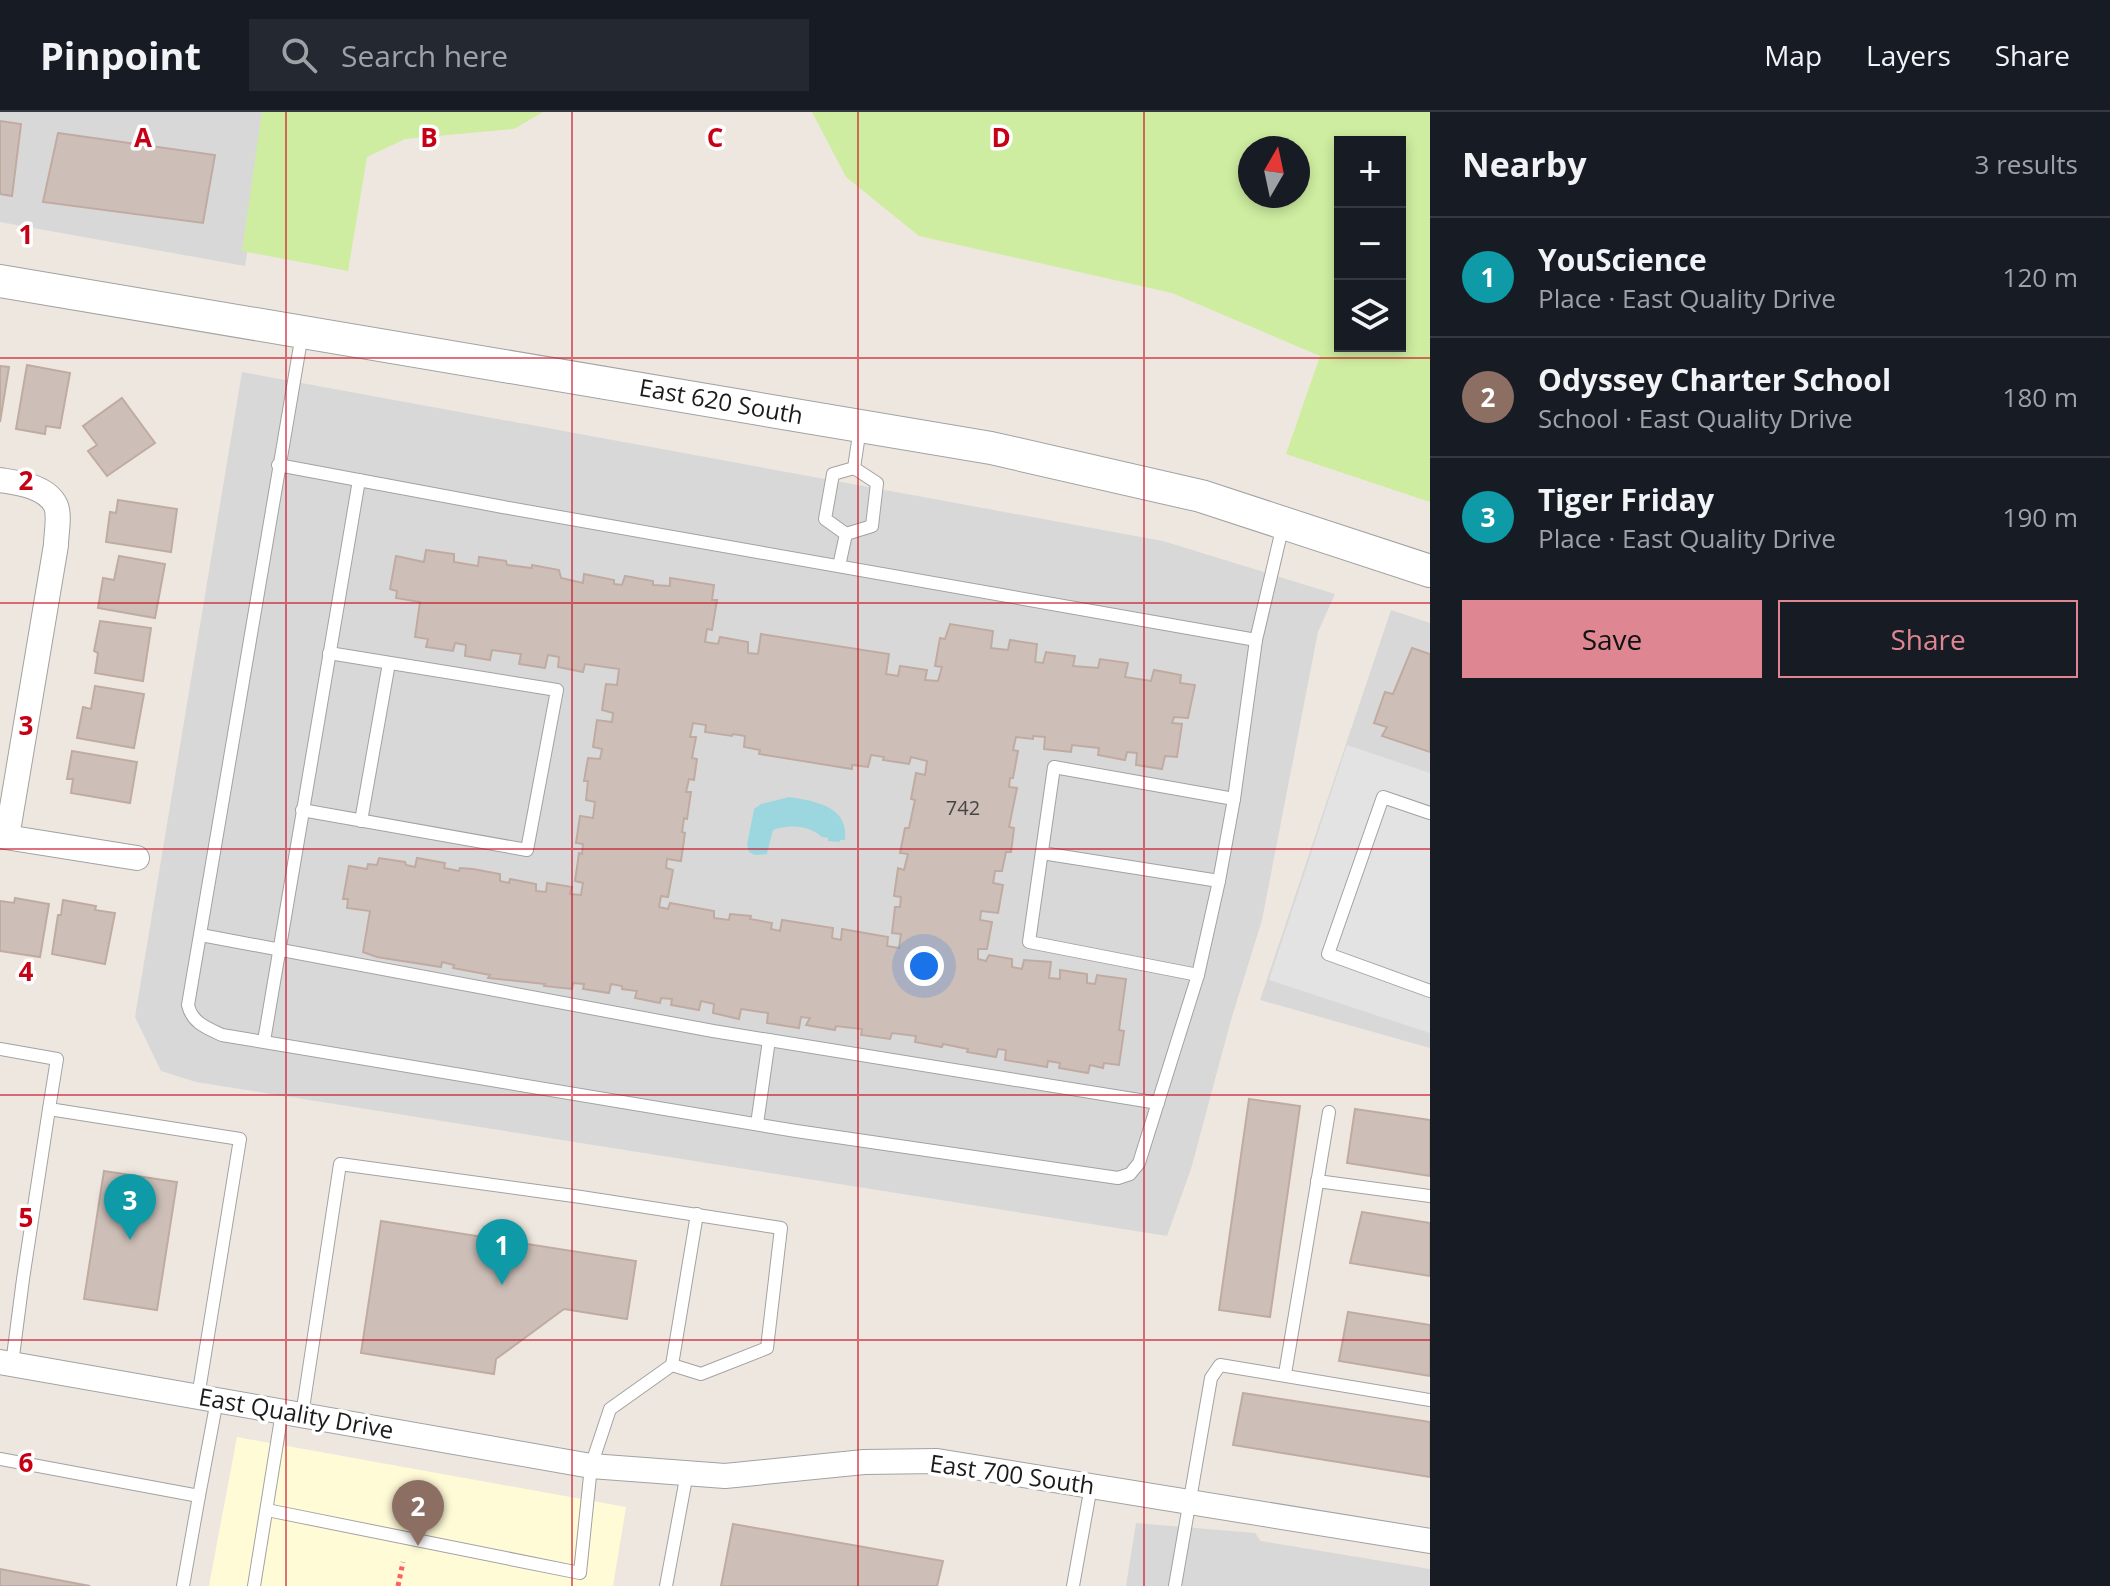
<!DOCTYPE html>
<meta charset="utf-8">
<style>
:root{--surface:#171b24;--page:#242831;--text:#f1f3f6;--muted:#9ea1a6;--line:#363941;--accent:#de8691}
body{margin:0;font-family:"Open Sans",sans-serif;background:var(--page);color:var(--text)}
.controls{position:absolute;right:24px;top:24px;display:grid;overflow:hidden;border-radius:0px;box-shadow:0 4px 12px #0003}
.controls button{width:72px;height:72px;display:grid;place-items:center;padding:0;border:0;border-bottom:2px solid var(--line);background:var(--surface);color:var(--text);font:40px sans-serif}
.compass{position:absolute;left:1238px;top:24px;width:72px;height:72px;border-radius:50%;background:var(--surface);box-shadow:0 4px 12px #0003;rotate:9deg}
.you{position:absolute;left:924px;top:854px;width:28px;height:28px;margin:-20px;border:6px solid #fff;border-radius:50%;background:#1a73e8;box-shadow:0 0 0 12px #1a73e833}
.badge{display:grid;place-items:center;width:52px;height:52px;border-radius:50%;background:var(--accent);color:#fff;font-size:26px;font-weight:700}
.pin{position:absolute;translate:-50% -66px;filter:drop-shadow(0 2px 4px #0008)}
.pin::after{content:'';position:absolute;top:42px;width:28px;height:24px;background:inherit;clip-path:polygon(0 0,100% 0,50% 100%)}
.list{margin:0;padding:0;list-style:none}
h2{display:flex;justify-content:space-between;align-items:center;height:104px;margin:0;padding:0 32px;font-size:34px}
h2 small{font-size:26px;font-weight:400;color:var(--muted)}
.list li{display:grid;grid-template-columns:52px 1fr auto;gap:24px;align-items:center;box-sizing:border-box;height:120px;padding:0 32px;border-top:2px solid var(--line)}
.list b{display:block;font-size:30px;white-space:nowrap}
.list p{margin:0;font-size:26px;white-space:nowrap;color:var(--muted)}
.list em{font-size:26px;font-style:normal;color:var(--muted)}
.actions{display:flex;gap:16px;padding:24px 32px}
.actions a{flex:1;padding:18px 0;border:2px solid var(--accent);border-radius:0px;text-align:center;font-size:28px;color:var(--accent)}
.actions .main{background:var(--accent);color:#111}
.icon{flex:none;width:44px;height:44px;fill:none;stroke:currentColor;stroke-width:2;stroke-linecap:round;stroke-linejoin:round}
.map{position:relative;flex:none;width:1430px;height:1474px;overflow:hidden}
header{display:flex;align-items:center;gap:48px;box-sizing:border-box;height:112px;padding:0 40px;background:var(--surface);border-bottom:2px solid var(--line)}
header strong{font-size:38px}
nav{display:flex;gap:44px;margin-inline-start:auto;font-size:28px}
.search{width:560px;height:72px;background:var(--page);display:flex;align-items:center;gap:20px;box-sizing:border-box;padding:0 28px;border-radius:0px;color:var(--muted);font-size:30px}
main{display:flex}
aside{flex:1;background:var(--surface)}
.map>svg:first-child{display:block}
.residential{fill:#d9d8d8}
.education{fill:#fffbd7}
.grass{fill:#ceeda0;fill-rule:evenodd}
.parking{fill:#e3e3e3}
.water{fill:#9cd7df}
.building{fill:#cdbfb8;stroke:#c0aba1;stroke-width:2;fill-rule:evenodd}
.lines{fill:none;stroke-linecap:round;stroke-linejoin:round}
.service-casing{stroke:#a2a2a2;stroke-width:14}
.minor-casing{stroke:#a2a2a2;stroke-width:26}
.tertiary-casing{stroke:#a2a2a2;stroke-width:34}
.path{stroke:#ff5f60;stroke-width:5;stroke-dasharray:4 4;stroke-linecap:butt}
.service{stroke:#fff;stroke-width:12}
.minor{stroke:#fff;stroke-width:24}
.tertiary{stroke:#fff;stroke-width:32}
.grid{fill:none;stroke:#c60015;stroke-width:2;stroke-opacity:0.55}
.labels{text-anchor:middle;stroke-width:7;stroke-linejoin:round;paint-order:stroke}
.number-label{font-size:20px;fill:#484442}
.street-label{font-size:24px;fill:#1b1b1b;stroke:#fff}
.grid-label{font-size:26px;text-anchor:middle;font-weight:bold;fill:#c60015;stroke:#fff;stroke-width:7;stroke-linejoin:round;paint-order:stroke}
</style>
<header>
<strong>Pinpoint</strong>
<div class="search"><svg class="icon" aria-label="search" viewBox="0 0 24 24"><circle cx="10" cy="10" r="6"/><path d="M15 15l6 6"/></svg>Search here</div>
<nav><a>Map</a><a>Layers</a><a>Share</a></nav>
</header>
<main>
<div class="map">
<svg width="1430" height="1474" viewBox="0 0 1430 1474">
<rect width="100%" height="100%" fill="#eee7df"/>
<g class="residential">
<path d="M0,0H269L245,154L0,110Z"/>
<path d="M242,260L1163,429L1335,482L1318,520L1262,808L1231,908L1191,1057L1167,1124L196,970L161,959L135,905Z"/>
<path d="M1391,498L1430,511V936L1260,888Z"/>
<path d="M1136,1411L1255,1421L1261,1429L1430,1457V1474H1126Z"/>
</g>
<path class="education" d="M237,1325L626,1395L613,1474H209Z"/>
<g class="grass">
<path d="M262,0H543L514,17L405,27L367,45L348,159L242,139Z"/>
<path d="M812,0H1430V390L1286,342L1320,244L1172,181L919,124L846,65ZM1340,30H1400V234H1340ZM1250,36H1298V84H1250Z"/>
</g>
<path class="parking" d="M1347,633L1430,661V921L1269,868Z"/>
<path class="water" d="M789,685C815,689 849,694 845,728H841L839,730L828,729V726C815,723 827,727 815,720C803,713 786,713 773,718L767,742L755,743L749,740L747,733L754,697L761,692Z"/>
<g class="building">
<path d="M0,9L21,12L12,84L0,82Z"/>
<path d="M58,21L215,43L203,111L43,90Z"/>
<path d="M27,253L70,261L60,316L46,314L45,322L16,317Z"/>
<path d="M0,254L9,255L0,310Z"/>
<path d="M122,286L155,331L107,364L88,339L97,333L83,314Z"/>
<path d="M118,388L177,397L171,440L106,430L110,400L116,401Z"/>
<path d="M426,438L454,442V450L478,454L479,445L506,449L507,453L532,456V453L559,458L561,466L583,471L584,462L614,468V472L622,473L625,464L653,469V473L670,474V466L714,473L712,488H717L712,518L707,517L705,530L718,532L720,525L748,530V541L758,542L761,522L889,542L886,562L898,564L900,554L927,558L925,568L938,569L942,555L935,554L940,526L945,527L950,512L993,519L991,536L1008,538L1010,528L1037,532L1035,550L1043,551L1046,540L1075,544L1073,554L1098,556L1100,547L1128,551L1125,565L1151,569L1154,558L1181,563L1180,571L1195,573L1188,606L1174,605L1172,611L1182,612L1177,645L1165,644L1162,657L1136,653L1137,641L1127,640L1125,648L1098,643L1099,636L1072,633L1071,640L1044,637L1045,625L1033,624V627L1016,625L1013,638L1018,639L1013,666H1010L1009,675L1017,676L1009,715L1014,716L1011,740H1006L1002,759H995L993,771L1003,773L998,801L981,799L980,808L992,810L987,837H978V847L986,849L989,843L1012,847V855L1022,857L1024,848L1051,850L1049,866L1060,867V858L1087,862V871L1095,872L1097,863L1126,867L1119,918L1124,919L1119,953L1104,951L1103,956L1090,953L1088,961L1059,956L1060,951L1048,949L1047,955L1005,948L1006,938L998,937L996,945L967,940L968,937L943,932L942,935L915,930L916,924L892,921L890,927L861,923L862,917L836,914L835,918L806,913L810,906L801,905L799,916L767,911L768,901L741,897L739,907L713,901L714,892L701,889L699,898L671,893L672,887L661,886L660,891L635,886L637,879L622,877V874L611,872L609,881L583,877L584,872L573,871L572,877L544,874L545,872L488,866L490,863L453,856L454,853L442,850L441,855L377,845L363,840L370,799L347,796L348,787H343L349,754L367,757L368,752L377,753L379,746L405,750L406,753L415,755L417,746L445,751L444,756L459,759L460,756L473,757L500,762V769L509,771L510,767L536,772V779L546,780L547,771L572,775L570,782L581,783L583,771L575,769L579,741L582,742L583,732L576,731L580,704L593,706L595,690L586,688L588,669H584L588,646L600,647L602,637L593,635L597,608L612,610L613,601L602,598L606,572L617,573L619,557L585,552L583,560L558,555L559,545L548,543L545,556L519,552L521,542L492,538L490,548L465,544L466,533L455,531L453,539L426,535L428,527L415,525L420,490L396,486L397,479L390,477L396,444L424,450ZM693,611L706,613L705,620L732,624L733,622L745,624L744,635L760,638L759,642L852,657V653L868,655L871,643L884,645L883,648L909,652L911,645L927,649L925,663L916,661L911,687L915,688L909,716H905L900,741L908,742L904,758L898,756L894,784L901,785L900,795H895L892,821L901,822L899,836L887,834L888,825L842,817L841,828L832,826L833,816L782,808L780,819L771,817L772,811L750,807L751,804L730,802L729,808L714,806V799L670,791L668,797L659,795L661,784L668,785L673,758L666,756L667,747L681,749L685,721L682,720L684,706L687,707L691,680H686L689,667L694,668L697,647L692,646L696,625H690Z"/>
<path d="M119,444L165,452L155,506L98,496L103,466L114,468Z"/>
<path d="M100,509L151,516L143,569L95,561L98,541L94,539Z"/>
<path d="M1412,536L1430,542V640L1382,624L1387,615L1374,611L1385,580L1393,582Z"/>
<path d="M95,574L144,582L134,636L77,626L83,595L91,597Z"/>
<path d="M72,639L137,650L130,691L71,681L73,667H67Z"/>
<path d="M15,786L49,792L40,845L0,839V789L14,791Z"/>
<path d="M63,788L96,794L95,798L115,801L105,852L52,842L58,803H61Z"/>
<path d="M1249,987L1300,994L1270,1205L1219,1198Z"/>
<path d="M1355,997L1430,1008V1064L1347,1051Z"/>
<path d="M104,1059L177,1070L157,1198L84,1187Z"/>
<path d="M1362,1100L1430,1111V1164L1350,1151Z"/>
<path d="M381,1109L636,1149L627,1207L564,1197L496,1247L494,1262L361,1241Z"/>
<path d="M1348,1200L1430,1213V1264L1339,1249Z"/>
<path d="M1243,1281L1430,1310V1365L1233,1333Z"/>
<path d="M733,1412L943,1449L937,1474H721Z"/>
<path d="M0,1457L90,1474H0Z"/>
</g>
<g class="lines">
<defs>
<g id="service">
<path d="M302,222C262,446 227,670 188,893C192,911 207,916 222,923L796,1019L1118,1066L1130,1062L1139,1051L1198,863L1219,769L1234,687L1256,528L1283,413"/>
<path d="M278,353L503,395L1256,528"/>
<path d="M854,356L877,371L872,414L846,422L825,407L833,362Z"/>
<path d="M854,356L860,316"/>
<path d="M839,454L846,422"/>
<path d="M302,698L527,738L557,578L329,541"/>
<path d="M1430,701L1383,685L1328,842L1430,879"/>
<path d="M361,709L389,551"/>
<path d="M1042,741L1219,769"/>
<path d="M201,823L713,919L1158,991"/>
<path d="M1198,863L1029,830L1054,655L1234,687"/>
<path d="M264,929L359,368"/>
<path d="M0,937L57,947L49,997L240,1027L198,1285"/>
<path d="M757,1012L769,928"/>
<path d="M1317,1069L1430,1084"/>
<path d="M12,1252L23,1167L49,997"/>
<path d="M672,1253L697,1102"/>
<path d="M1285,1262L1329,1000"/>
<path d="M0,1347L199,1384L217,1288"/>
<path d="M267,1398L580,1461L591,1354L610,1297L672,1253L701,1262L767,1236L781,1116L581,1085L340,1052L302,1303"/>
<path d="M183,1474L199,1384"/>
<path d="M254,1474L282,1300"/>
<path d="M666,1474L687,1361"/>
<path d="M1073,1474L1091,1374"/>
<path d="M1175,1474L1211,1266L1220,1253L1430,1288"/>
</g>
<g id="minor">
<path d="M0,368C18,371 47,374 56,394C60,404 56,422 56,433L7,725"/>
<path d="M0,724L137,746"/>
<path d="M0,1250L591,1354L725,1364L864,1350L937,1349L1430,1429"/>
</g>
<path id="tertiary" d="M0,169L991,336L1201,384L1430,459"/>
</defs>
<use href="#service" class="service-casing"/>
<use href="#minor" class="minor-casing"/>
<use href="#tertiary" class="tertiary-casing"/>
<path class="path" d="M398,1474L403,1450"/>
<use href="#service" class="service"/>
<use href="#minor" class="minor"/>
<use href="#tertiary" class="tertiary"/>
</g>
<path class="grid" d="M286,0V1474M572,0V1474M858,0V1474M1144,0V1474M0,246H1430M0,491H1430M0,737H1430M0,983H1430M0,1228H1430"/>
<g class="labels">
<g class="number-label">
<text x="963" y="703">742</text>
</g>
<g class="street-label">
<text transform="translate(721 290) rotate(10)" y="8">East 620 South</text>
<text transform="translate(296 1302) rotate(10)" y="8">East Quality Drive</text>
<text transform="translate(1012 1363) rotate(8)" y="8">East 700 South</text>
</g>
</g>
<g class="grid-label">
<text x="143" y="35">A</text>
<text x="429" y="35">B</text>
<text x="715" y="35">C</text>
<text x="1001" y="35">D</text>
<text x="26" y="132">1</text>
<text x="26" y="378">2</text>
<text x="26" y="623">3</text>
<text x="26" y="869">4</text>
<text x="26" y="1115">5</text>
<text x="26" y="1360">6</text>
</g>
</svg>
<div class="controls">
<button>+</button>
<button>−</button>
<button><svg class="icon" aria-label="layers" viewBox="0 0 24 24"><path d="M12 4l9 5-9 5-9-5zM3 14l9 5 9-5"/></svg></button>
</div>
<svg class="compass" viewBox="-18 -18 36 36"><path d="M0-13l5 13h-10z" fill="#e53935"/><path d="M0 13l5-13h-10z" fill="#9ea1a6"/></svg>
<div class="you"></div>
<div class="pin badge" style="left:502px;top:1173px;background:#0f9aa8">1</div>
<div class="pin badge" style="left:418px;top:1434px;background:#8d6e63">2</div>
<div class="pin badge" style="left:130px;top:1128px;background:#0f9aa8">3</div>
</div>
<aside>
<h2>Nearby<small>3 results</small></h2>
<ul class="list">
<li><span class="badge" style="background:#0f9aa8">1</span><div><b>YouScience</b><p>Place · East Quality Drive</p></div><em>120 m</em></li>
<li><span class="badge" style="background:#8d6e63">2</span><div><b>Odyssey Charter School</b><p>School · East Quality Drive</p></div><em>180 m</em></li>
<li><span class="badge" style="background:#0f9aa8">3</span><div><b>Tiger Friday</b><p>Place · East Quality Drive</p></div><em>190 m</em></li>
</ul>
<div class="actions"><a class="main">Save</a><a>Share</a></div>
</aside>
</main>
